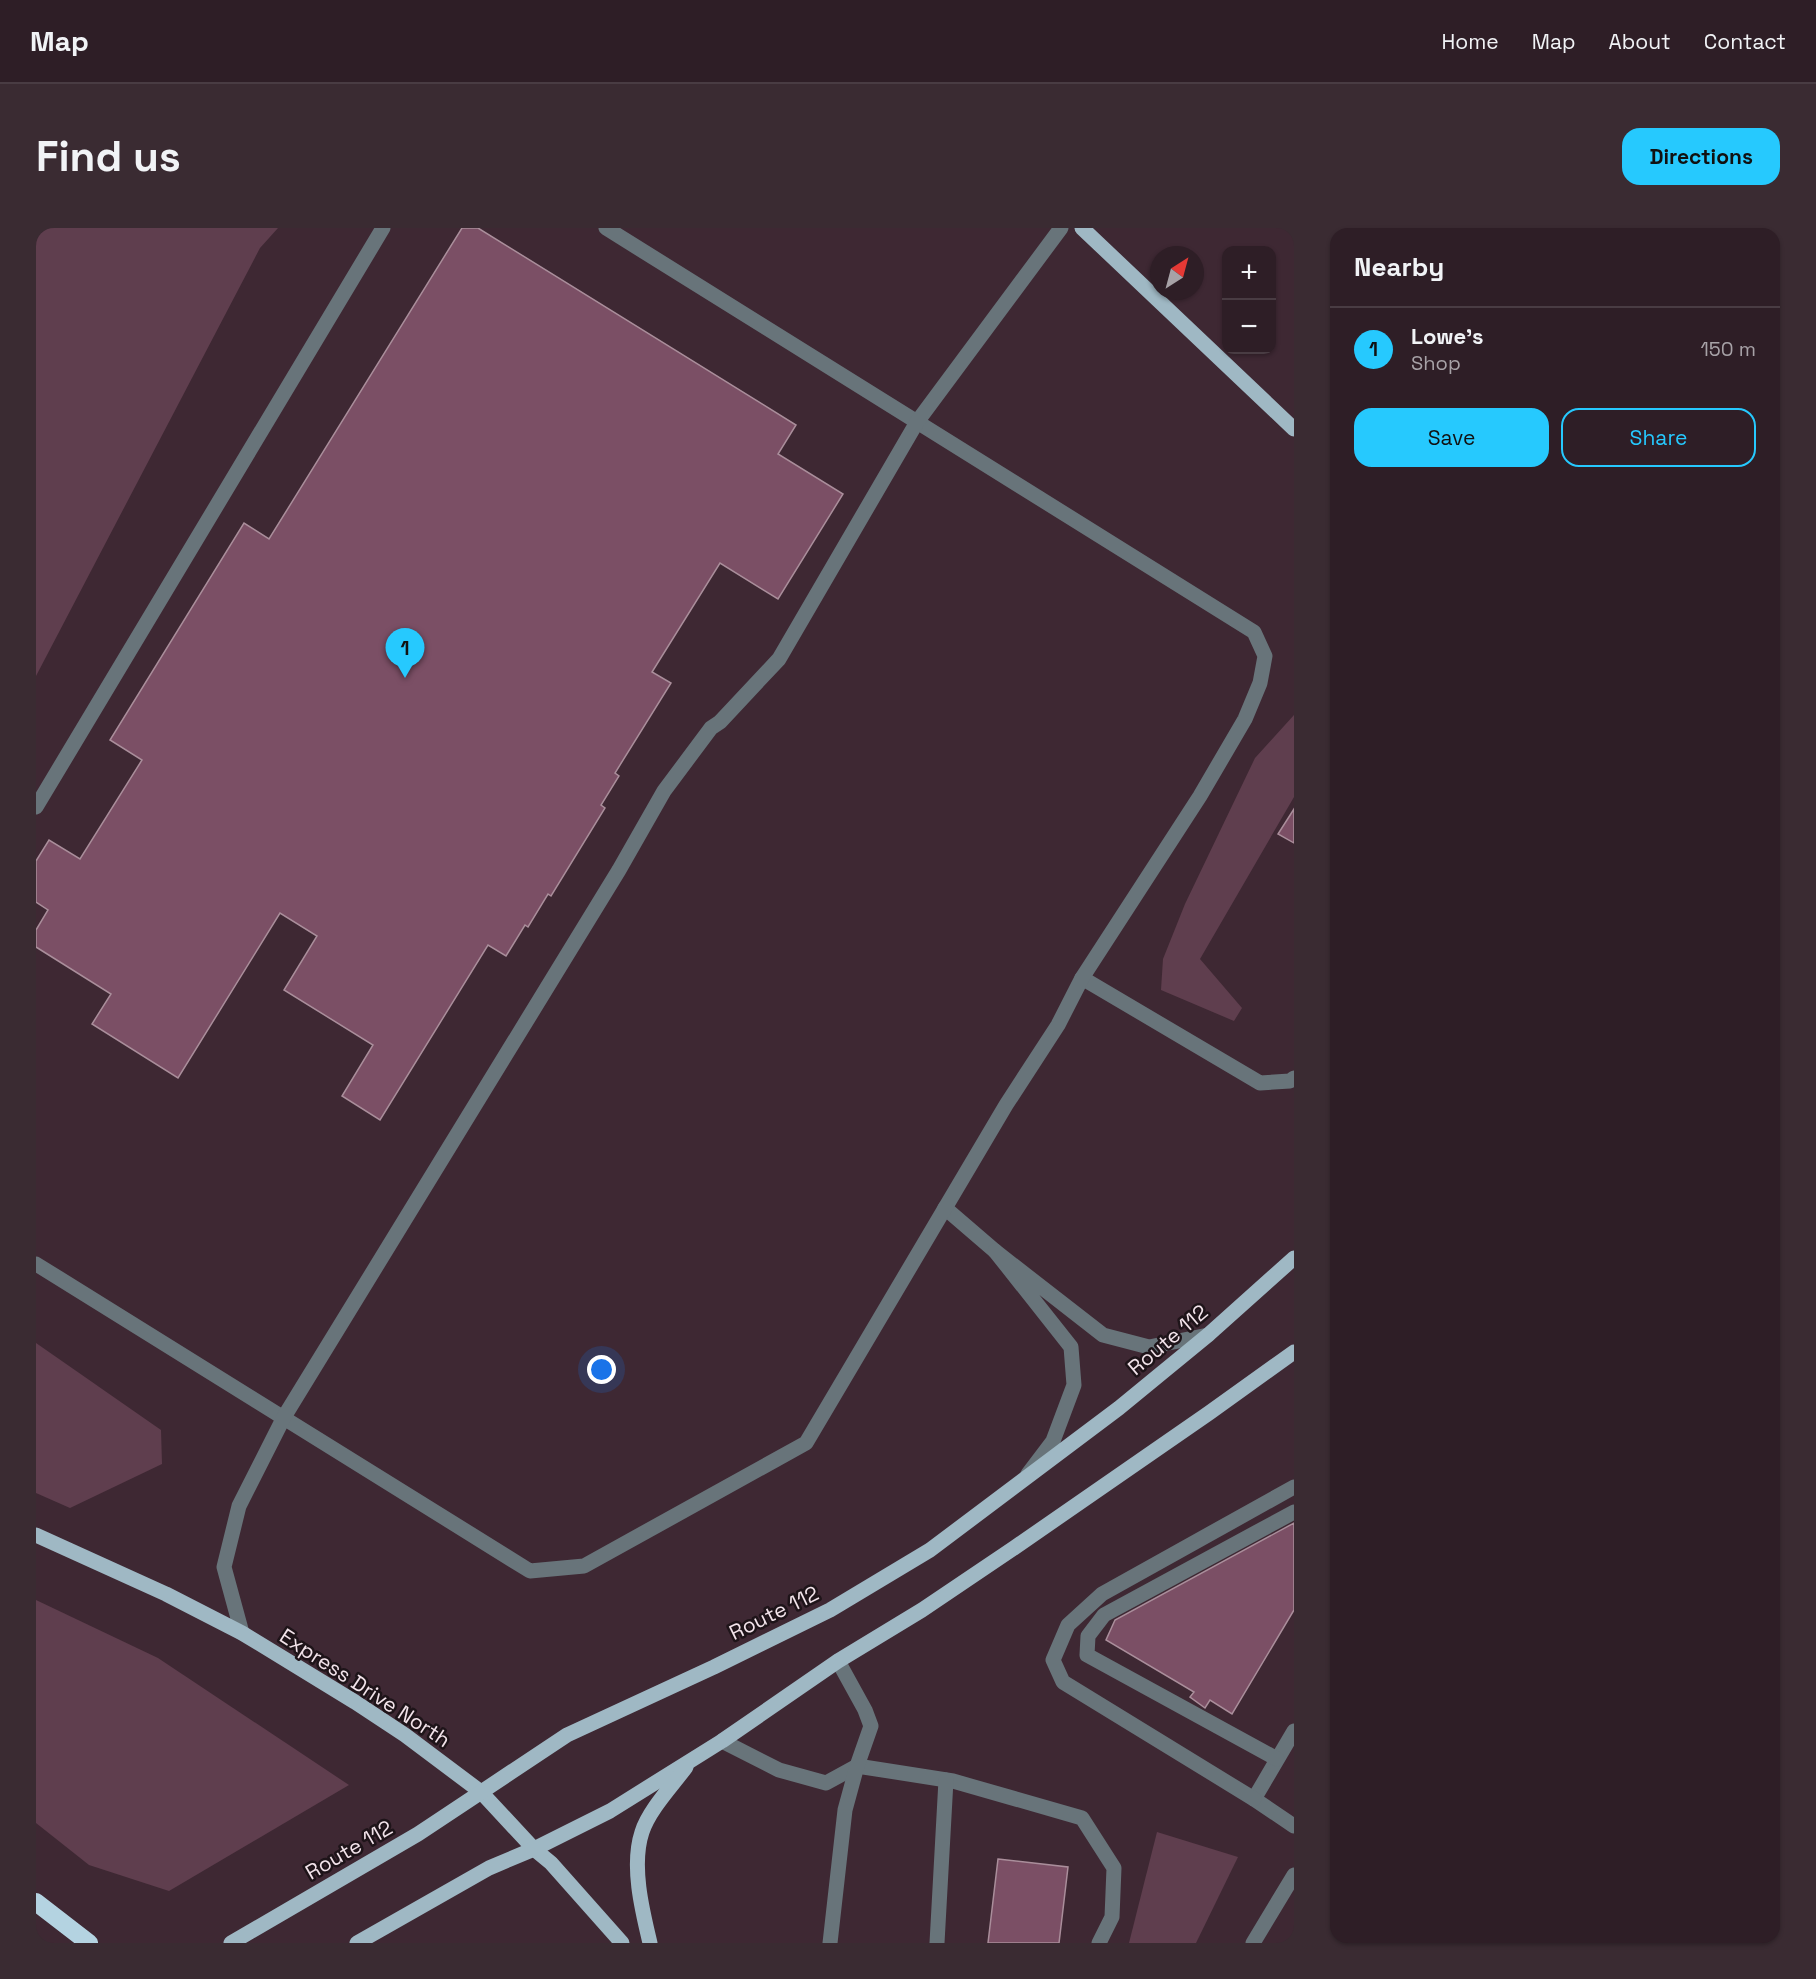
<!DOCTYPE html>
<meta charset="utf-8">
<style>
:root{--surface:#2e1e26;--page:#3a2b32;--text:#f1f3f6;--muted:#a7a2a7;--line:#493c43;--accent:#26c9fe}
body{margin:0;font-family:"Space Grotesk",sans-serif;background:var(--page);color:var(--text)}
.controls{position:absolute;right:18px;top:18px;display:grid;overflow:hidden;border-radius:12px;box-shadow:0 2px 4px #0004}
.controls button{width:54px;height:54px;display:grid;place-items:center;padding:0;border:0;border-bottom:2px solid var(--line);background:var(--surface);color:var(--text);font:30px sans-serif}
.compass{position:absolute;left:1114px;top:18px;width:54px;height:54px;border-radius:50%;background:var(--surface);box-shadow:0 2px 4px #0004;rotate:36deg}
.you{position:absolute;left:566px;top:1142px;width:21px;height:21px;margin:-15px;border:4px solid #fff;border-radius:50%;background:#1a73e8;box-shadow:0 0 0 9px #1a73e833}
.badge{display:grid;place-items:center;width:39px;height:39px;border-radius:50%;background:var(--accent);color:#111;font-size:20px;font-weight:700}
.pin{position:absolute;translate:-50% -50px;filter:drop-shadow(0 2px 3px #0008)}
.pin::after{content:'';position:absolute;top:32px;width:21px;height:18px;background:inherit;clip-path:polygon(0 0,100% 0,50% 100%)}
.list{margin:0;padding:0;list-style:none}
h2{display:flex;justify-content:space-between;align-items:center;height:78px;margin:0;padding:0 24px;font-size:26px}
h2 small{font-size:20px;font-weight:400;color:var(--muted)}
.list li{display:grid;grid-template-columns:39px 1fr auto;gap:18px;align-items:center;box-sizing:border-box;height:84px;padding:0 24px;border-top:2px solid var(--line)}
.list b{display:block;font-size:22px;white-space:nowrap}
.list p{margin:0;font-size:20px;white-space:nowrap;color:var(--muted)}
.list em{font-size:20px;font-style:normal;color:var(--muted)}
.actions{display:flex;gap:12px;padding:18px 24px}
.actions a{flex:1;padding:14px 0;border:2px solid var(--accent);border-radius:18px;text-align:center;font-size:21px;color:var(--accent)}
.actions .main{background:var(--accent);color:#111}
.map{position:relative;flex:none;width:1258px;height:1715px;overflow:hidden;border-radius:18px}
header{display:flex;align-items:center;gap:36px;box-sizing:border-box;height:84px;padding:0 30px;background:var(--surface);border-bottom:2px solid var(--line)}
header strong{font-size:28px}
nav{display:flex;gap:33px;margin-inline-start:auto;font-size:21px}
.intro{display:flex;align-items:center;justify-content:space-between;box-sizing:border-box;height:144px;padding:0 36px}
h1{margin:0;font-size:42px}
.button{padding:15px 27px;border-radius:18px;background:var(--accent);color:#111;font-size:21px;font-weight:700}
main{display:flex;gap:36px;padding:0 36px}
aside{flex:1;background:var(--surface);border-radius:18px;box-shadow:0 2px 4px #0004}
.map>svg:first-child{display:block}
.green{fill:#5f3e4e}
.building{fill:#7b4f65;stroke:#aa8e9b;stroke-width:1.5}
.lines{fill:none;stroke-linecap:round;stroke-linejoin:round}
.minor{stroke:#68747a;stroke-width:15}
.major{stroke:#9fb8c4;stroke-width:15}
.highway{stroke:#b4d3e1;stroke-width:18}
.labels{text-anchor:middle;stroke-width:5;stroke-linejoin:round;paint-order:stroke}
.street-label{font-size:21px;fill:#f2e3ea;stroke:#1e1419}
</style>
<header>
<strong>Map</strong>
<nav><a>Home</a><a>Map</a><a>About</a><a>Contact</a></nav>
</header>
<div class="intro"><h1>Find us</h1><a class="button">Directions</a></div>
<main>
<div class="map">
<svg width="1258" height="1715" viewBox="0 0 1258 1715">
<rect width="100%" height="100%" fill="#3e2833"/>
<g class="green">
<path d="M0,0H242L224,20L0,448Z"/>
<path d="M1258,487V569L1164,731L1206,780L1198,793L1125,762L1127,731L1149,676L1219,530Z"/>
<path d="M0,1115L125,1202L126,1236L34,1280L0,1265Z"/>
<path d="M0,1372L122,1430L313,1557L133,1663L53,1637L0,1595Z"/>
<path d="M1121,1604L1202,1629L1160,1715H1093Z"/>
</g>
<g class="building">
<path d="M426,0H442L760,197L742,226L807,266L742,371L684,335L616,444L635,455L579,545L583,548L565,577L569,580L515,668L512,666L492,699L489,697L470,728L452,717L344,892L306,868L337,817L248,762L281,708L244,685L142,850L56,796L75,766L0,719V702L12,682L0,674V633L13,612L44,631L106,532L74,512L208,295L233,311Z"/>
<path d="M1258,581V615L1242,606Z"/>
<path d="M1258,1295V1382L1196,1486L1174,1472L1169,1480L1154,1469L1158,1464L1070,1412L1079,1392Z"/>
<path d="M962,1631L1032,1639L1023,1715H952Z"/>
</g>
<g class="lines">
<g class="minor">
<path d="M0,579L347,0"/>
<path d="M1046,750L1224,855L1254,853L1258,850"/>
<path d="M909,980L959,1023"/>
<path d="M0,1036L494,1343L548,1338L770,1215L970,877L1022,797L1046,750L1164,568L1209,491L1224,455L1229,428L1218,404L570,0"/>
<path d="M992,1246L1017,1213L1038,1157L1035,1119L959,1023L1067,1107L1113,1119L1172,1107"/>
<path d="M206,1405L188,1339L203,1278L248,1189L583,642L628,563L675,500L684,494L743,431L881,194L1025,0"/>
<path d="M1258,1503L1218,1571L1258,1598"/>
<path d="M686,1513L743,1542L790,1555L821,1538L917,1553L1046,1590L1078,1640L1076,1689L1063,1715"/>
<path d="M1241,1531L1051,1427L1052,1408L1068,1387L1258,1284"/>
<path d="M1218,1571L1027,1454L1017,1432L1032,1397L1066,1366L1258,1259"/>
<path d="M794,1715L809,1582L821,1538L835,1498L829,1482L802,1433"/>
<path d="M901,1715L910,1552"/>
<path d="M1217,1715L1258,1647"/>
</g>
<g class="major">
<path d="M1046,0L1258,201"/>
<path d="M0,1307L130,1366L206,1405L319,1474L369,1507L445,1564L498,1621L515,1635L586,1715"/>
<path d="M195,1715L382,1606L531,1507L678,1439L794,1382L894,1322L1083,1180L1172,1107L1258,1030"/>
<path d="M321,1715L453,1640L498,1621L574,1583L686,1513L802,1433L886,1382L978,1320L1173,1185L1258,1124"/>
<path d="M614,1715C606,1682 595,1637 606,1604C613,1582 636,1558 650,1539"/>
</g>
<path class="highway" d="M0,1674L53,1715"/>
</g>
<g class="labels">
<g class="street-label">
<text transform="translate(1132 1112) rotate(-40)" y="7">Route 112</text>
<text transform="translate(738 1385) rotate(-26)" y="7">Route 112</text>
<text transform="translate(329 1460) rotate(33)" y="7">Express Drive North</text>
<text transform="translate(313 1622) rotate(-30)" y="7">Route 112</text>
</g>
</g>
</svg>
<div class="controls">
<button>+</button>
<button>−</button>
</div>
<svg class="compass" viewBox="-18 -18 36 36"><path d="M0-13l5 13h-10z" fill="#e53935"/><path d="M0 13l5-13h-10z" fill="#a7a2a7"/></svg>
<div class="you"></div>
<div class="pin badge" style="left:369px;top:450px">1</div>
</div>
<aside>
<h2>Nearby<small></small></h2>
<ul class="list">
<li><span class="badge">1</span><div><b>Lowe's</b><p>Shop</p></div><em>150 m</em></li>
</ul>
<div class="actions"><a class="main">Save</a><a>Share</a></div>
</aside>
</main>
